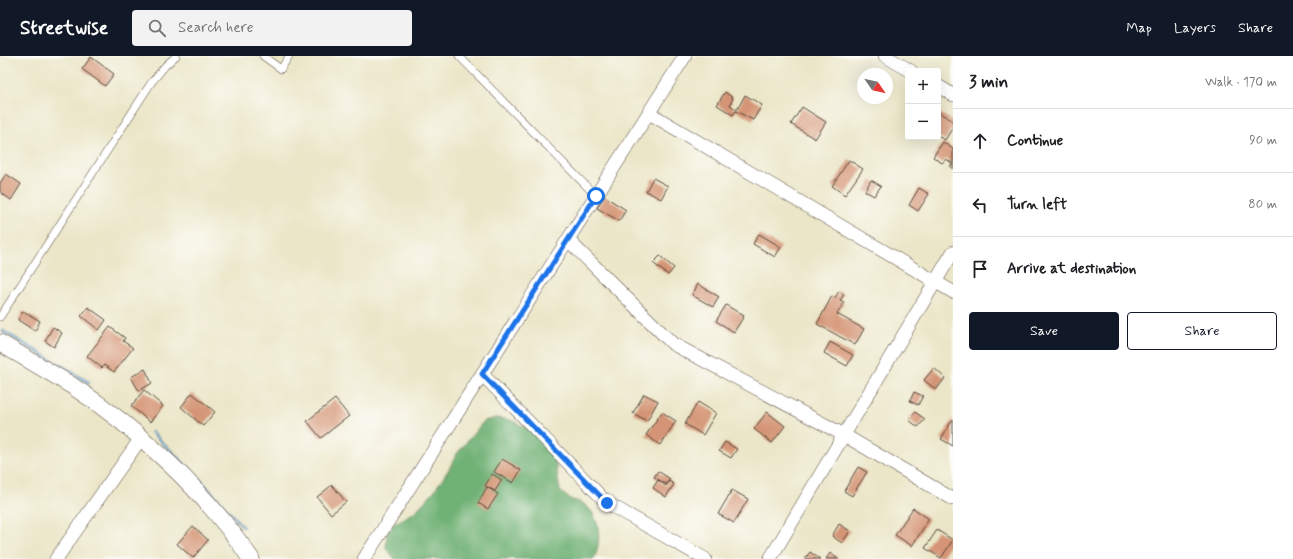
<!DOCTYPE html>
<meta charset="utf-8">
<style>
:root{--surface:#fff;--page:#f2f2f2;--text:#202124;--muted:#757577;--line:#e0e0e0;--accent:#111827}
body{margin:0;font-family:Mynerve,sans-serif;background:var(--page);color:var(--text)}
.controls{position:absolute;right:12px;top:12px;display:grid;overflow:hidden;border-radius:4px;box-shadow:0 4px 16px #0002}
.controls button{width:36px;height:36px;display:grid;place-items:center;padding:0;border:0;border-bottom:1px solid var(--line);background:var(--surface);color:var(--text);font:20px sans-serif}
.compass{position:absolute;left:857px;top:12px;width:36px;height:36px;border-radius:50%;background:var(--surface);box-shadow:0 4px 16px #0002;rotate:124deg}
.stop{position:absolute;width:12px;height:12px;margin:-9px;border:3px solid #1a73e8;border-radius:50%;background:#fff}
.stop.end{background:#1a73e8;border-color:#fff;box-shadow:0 1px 4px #0008}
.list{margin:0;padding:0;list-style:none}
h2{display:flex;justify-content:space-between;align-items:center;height:52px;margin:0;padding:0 16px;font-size:17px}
h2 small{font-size:13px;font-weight:400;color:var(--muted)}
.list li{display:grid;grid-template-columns:26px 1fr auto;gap:12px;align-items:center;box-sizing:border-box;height:64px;padding:0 16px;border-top:1px solid var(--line)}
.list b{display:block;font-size:15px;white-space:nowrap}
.list em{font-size:13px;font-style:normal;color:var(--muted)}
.actions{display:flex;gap:8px;padding:12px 16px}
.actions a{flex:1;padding:9px 0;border:1px solid var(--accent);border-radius:4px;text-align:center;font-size:14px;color:var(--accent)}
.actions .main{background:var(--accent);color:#fff}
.icon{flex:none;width:22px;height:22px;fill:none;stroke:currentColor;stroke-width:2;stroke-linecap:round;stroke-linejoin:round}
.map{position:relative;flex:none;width:953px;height:503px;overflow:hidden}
header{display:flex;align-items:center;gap:24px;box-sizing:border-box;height:56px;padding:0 20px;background:var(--accent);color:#fff}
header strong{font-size:19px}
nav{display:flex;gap:22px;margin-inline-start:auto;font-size:14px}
.search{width:280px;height:36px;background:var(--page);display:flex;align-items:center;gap:10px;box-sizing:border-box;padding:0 14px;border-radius:4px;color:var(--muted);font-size:15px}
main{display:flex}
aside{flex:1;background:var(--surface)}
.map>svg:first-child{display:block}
.forest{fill:#6fb174;stroke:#556e49}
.water{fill:#79bdef;stroke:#5a7486}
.building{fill:#d49475}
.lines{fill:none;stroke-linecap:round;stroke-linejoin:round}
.service-casing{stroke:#554638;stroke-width:8}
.minor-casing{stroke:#554638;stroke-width:14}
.tertiary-casing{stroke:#554638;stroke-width:18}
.service{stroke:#fff;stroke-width:7}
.minor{stroke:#fff;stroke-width:13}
.tertiary{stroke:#fff;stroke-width:17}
.route{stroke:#1a73e8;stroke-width:5}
</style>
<header>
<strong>Streetwise</strong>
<div class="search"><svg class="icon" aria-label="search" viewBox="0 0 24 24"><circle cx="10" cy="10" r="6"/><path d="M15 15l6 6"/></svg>Search here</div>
<nav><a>Map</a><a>Layers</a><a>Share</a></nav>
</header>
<main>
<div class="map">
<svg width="953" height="503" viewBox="0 0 953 503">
<rect width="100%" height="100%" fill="#fdfcf7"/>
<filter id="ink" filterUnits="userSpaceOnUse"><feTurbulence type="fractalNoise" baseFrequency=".025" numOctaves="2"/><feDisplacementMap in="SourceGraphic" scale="8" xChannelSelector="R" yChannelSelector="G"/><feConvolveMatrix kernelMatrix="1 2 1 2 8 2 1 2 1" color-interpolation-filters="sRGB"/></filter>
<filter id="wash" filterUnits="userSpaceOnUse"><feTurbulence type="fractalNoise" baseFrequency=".012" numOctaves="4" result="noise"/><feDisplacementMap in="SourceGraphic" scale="16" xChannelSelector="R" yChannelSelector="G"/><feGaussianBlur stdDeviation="0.9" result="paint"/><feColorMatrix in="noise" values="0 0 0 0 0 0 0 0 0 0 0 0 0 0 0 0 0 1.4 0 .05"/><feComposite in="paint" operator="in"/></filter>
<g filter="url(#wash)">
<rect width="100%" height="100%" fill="#ebe6c8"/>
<path class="forest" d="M497,362L510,364L533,375L553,393L560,435C564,438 567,441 570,443C574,445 578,445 582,447C601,458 602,485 594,503H395L386,492L387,477L394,468L416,455L434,435L449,413L456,399L484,365Z"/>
<g class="water">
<path d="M3,274L90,326L89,328L2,276Z"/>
<path d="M152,375L200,422L244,471L243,472L199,424L151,377Z"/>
</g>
<g id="blocks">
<g class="building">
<path d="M91,1L114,18L105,30L82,13Z"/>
<path d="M725,36L733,42L730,49L737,54L745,39L762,49L753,64L736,55L733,59L717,49Z"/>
<path d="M802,51L826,66L815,83L791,68Z"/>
<path d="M938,56L953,65V71L945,84L938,80Z"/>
<path d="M943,86L953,93V113L950,111L952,107L946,103L942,107L933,101Z"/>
<path d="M849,104L863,113L845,139L832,130Z"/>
<path d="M6,118L21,128L11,144L0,136V127Z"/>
<path d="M653,122L668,130L661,143L646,135Z"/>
<path d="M871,124L881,130L874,140L865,135Z"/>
<path d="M919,132L929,138L918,155L909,149Z"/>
<path d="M604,140L626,154L619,165L597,152Z"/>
<path d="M759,178L781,191L775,201L753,188Z"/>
<path d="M660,200L674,212L668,219L653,207Z"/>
<path d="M698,228L719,241L713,251L692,239Z"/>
<path d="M839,235L844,238L840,245L844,247L837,258L864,273L855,289L817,268L832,240L835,242Z"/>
<path d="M726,249L744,260L734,276L716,265Z"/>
<path d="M88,251L106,264L99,274L81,260Z"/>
<path d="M23,255L40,265L35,275L18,264Z"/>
<path d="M53,271L62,277L54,291L45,285Z"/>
<path d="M110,271L125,282L123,285L133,292L114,316L104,309L102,312L87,300Z"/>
<path d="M830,286L853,299L847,310L824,297Z"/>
<path d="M934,312L945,322L936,334L924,324Z"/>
<path d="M145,313L152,327L139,335L131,321Z"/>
<path d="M144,334L163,350L150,366L131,350Z"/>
<path d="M914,336L923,340L918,349L910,345Z"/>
<path d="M192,337L215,356L203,370L181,351Z"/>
<path d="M644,338L658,345L647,365L633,357Z"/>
<path d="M335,343L349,360L321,382L307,365Z"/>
<path d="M698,346L716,357L703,379L685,368Z"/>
<path d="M662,356L676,365L660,389L646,379Z"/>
<path d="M767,356L785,370L772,387L754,373Z"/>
<path d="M915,356L925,363L918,371L909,364Z"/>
<path d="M953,363V390L941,383Z"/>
<path d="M725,386L737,393L731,402L719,395Z"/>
<path d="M502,403L521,414L513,427L494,416Z"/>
<path d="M858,411L867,416L852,440L844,435Z"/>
<path d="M658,415L670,423L666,428L654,421Z"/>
<path d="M492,418L502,424L495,435L485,430Z"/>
<path d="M658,424L666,430L669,425L674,428L666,441L653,432Z"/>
<path d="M332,429L346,446L331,458L317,441Z"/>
<path d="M487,431L498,438L488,453L478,447Z"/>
<path d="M732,434L748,443L734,467L718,458Z"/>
<path d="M913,452L929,463L912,490L895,479Z"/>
<path d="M839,468L850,475L842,487L832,480Z"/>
<path d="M193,470L208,484L193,502L177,488Z"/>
<path d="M937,474L953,484L941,502L925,492Z"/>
<path d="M810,496L820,503H805Z"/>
<path d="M830,497L839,503H826Z"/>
</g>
</g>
</g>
<g filter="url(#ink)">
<use href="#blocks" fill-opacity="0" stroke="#554638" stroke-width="1"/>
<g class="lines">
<defs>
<g id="service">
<path d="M263,0L281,13L289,0"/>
<path d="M459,0L596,140"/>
<path d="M0,261L151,27L165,10L176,0"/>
</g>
<g id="minor">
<path d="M885,0L911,15"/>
<path d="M938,30L953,39"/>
<path d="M649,57L953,236"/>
<path d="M568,184L673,288L844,379L953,443"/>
<path d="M482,318L607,447L705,503"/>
<path d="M56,503L141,382"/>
<path d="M364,503L685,0"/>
<path d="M770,503L953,196"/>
</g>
<path id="tertiary" d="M0,287C24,301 48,315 71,329C137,372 207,437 251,503"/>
</defs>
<use href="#service" class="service-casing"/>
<use href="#minor" class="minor-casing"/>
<use href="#tertiary" class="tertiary-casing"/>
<use href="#service" class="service"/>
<use href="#minor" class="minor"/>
<use href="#tertiary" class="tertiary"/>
</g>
</g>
<g class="lines" filter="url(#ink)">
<path class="route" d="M596,140L482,318L607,447"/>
</g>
</svg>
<div class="controls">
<button>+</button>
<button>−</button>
</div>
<svg class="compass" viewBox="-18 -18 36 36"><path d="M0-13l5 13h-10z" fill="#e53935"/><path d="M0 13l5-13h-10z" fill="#757577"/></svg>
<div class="stop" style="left:596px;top:140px"></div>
<div class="stop end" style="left:607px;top:447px"></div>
</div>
<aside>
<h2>3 min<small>Walk · 170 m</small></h2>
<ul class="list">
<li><svg class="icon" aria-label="ahead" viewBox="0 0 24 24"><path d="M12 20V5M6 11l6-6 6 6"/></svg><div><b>Continue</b></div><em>90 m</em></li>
<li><svg class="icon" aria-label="left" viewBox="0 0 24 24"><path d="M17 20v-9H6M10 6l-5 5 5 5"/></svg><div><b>Turn left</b></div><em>80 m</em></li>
<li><svg class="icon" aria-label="arrive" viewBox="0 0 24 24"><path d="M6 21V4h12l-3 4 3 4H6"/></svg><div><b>Arrive at destination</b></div></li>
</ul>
<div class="actions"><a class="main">Save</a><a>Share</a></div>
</aside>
</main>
